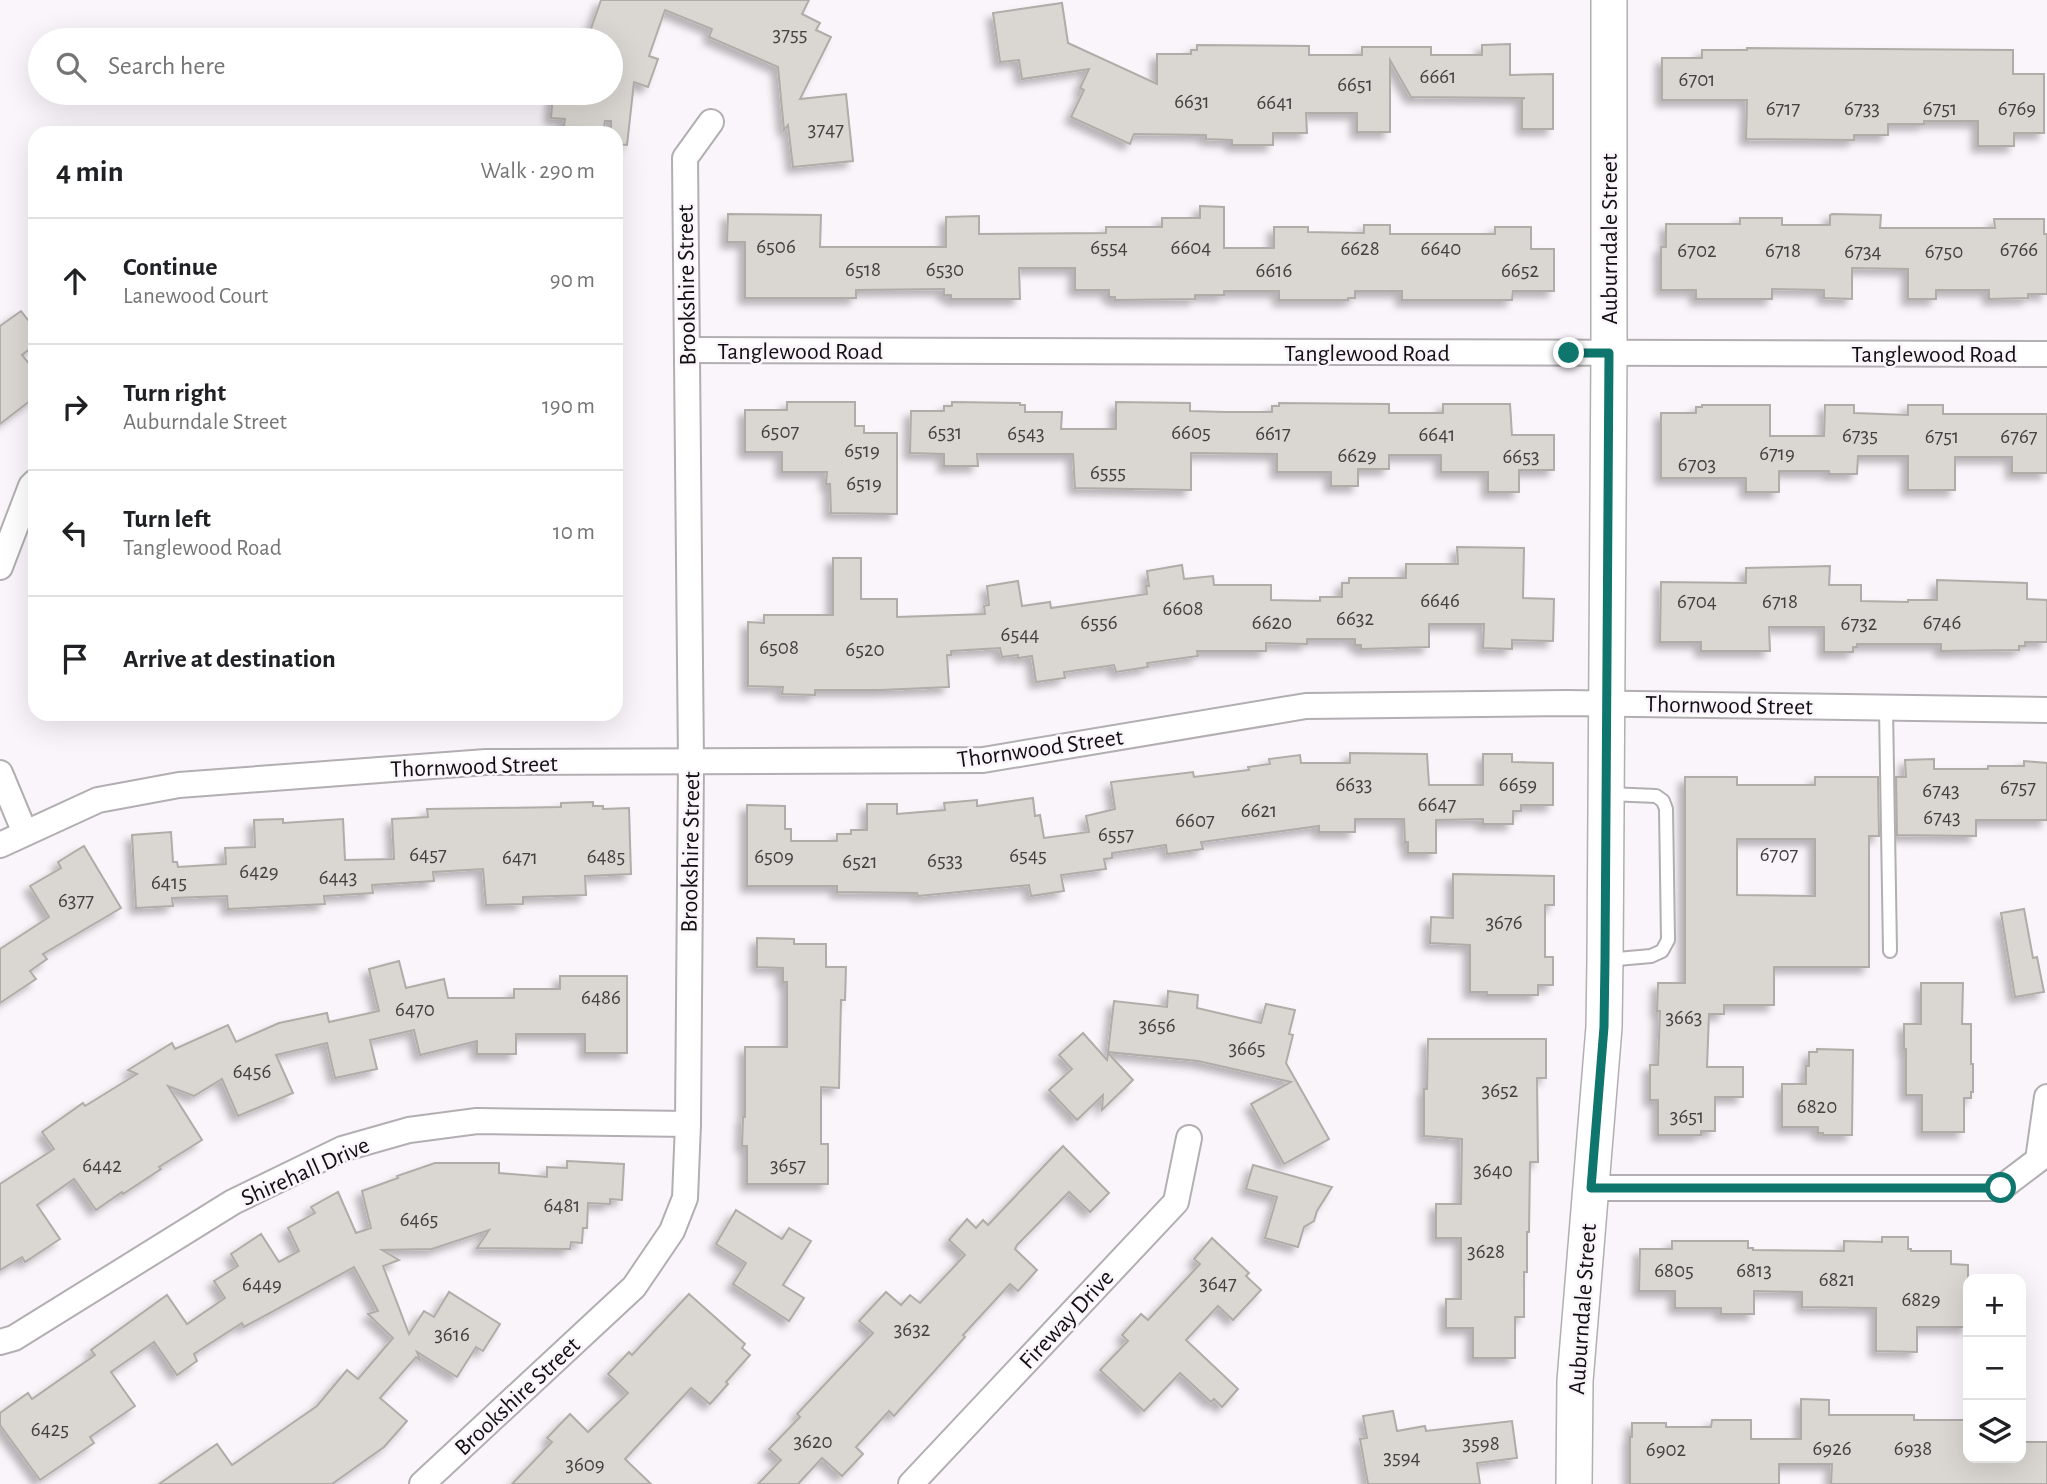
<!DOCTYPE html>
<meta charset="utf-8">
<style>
:root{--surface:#fff;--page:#f2f2f2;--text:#202124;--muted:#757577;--line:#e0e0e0}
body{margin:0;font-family:"Alegreya Sans",sans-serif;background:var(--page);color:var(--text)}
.controls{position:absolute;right:21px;bottom:21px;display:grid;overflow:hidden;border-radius:14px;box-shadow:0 7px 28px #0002}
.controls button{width:63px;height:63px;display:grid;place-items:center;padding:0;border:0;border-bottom:2px solid var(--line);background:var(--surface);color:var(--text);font:35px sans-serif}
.stop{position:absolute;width:21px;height:21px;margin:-16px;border:5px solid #0f766e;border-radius:50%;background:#fff}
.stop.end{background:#0f766e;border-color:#fff;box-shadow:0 2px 7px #0008}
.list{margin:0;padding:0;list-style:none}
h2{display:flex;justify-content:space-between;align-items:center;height:91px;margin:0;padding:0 28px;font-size:30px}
h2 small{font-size:23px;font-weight:400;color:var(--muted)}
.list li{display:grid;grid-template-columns:46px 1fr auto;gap:21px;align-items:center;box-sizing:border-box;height:126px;padding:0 28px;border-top:2px solid var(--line)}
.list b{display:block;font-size:26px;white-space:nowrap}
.list p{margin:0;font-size:23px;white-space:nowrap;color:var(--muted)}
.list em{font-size:23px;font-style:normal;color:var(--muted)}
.icon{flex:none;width:38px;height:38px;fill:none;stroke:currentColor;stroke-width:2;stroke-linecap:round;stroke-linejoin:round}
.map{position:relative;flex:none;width:2047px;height:1484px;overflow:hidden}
.search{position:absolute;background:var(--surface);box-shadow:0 7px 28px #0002;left:28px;top:28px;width:595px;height:77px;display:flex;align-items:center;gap:18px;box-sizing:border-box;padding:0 24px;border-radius:38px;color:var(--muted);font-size:26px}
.panel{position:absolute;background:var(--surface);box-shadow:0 7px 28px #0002;left:28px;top:126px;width:595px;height:595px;border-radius:21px}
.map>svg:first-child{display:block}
.building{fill:#dad6d1;stroke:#b0aca8;stroke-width:2;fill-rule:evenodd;filter:url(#shadow)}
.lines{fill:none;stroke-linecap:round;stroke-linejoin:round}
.lane-casing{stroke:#b2aeb2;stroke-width:16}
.street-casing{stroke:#b2aeb2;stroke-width:28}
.secondary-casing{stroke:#b2aeb2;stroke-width:38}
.lane{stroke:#fff;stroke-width:12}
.street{stroke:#fff;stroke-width:24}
.secondary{stroke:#fff;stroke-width:35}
.route{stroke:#0f766e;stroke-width:9}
.labels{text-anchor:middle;stroke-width:5;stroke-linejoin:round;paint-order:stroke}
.number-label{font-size:21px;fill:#434241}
.street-label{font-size:24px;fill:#111011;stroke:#faf5fa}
</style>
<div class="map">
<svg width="2047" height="1484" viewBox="0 0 2047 1484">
<defs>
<filter id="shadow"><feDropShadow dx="-6" dy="6" stdDeviation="3.5" flood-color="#0004"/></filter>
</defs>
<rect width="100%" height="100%" fill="#faf5fa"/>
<g class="building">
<path d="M601,0H809L802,14L820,23L816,30L831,37L800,99L846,94L853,161L793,167L788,125L784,130L778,67L709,37L712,29L665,10L649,56L658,59L648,87L634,82L627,145L616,144V133H611V121H605L603,133H563L565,119L551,118L553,93L597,96V93H611V40H587Z"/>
<path d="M1062,3L1068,43L1157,84V54H1191V50H1197V45L1309,46V55H1362V47H1431V55H1482V45L1510,44V75L1553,74V129H1522V99L1525,98L1411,97L1390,60V132H1357V113H1306L1307,133H1273V145H1232V140L1206,139V135L1134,134L1130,144L1071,117L1084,90L1080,88L1089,69L1022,79L1019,60L1000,62L993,13Z"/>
<path d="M1747,48L2013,50V74H2044V133H2014V146H1978V121H1924V124H1888V135H1854V140L1746,139L1747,100H1662V58H1702V50H1747Z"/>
<path d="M1200,206L1224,207V248H1274V227H1308V232L1364,233V225H1390V234H1495V227H1531V249H1554V291H1513L1512,300H1402V291H1355V298H1348V300H1279V291H1224V295H1195V299L1115,300V297H1109V290H1075V268H1019L1020,299H951V295H944V289L856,290V298H745V242H727L728,214L821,215L820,247H946V217L979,216V234L1106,233V227H1162V218H1200Z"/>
<path d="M1832,214L1881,215L1880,228H1995L1994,219H2044V234H2047V294H2028V298L1989,299V290H1936V299H1908V269L1852,268V299L1824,298V290L1772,289V299H1696V290H1661V247H1666V224H1740V218H1782V225H1830V215Z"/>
<path d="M21,311L35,329V345L22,355L35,371V397L0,424V326Z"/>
<path d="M787,402H855V426H864V433H897V514L831,513L830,484H826L827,472H782V452H745V410H787Z"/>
<path d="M952,402L1020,403V405H1025V412H1062L1061,429H1116V402L1190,403V411L1225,412H1272V406H1279V403L1389,404V413H1443V404H1510L1512,435H1554V470H1519V492H1488V472H1441V455H1389V469H1358V486H1331V472H1277V454L1191,453V490L1075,488L1073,454H977L978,466H944V454L910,453L911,411H944V406H952Z"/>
<path d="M1702,405H1770V436H1824L1825,405H1854V413L1908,415V405H1943V414H2047V473H2012V457H1955V490H1908V456H1858L1857,474H1829V471H1779V492H1746V478H1661V413H1696V407H1702Z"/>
<path d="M1457,547L1524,548L1523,598L1554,599L1553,641L1512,640V649L1483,648L1484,624H1429V647L1361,649V645H1355V639H1307V644L1266,643V651H1197L1198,656L1147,663L1148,667L1116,672L1114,665L1064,672L1065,678L1036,682L1032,656L1018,658V655L1002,657L1000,648L951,651V655H947L949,687L881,690H815V695L782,694L783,687L748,686V622L764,623V615H833V558H861V599H897V617L985,614L984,606L989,605L987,586L1018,581L1022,606L1050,602L1051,608L1147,594L1146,586H1149L1147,571L1182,565L1184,579L1213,576L1214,585H1271V600L1320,601V597H1342V583H1349V578H1406V564H1458Z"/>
<path d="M1830,566L1829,585H1861V601L1908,602V600H1937V580L2027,583V599L2047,600V642H2025V646H2019V650L1941,651V644H1857V647H1853V652H1824V627H1769L1770,651H1701V642H1660L1661,582L1746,583V568Z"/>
<path d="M1350,753L1427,754L1429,785H1483V754H1512V762L1553,763V805H1521V811H1513V824H1483V819L1436,820V853H1408V842H1405L1404,819H1355V832H1319V826L1201,842L1203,849L1167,854L1166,845L1112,853V858L1104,859L1106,869L1061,875L1064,891L1031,896L1029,885L918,896L917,893L837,892V886H747V805L785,806V829H791V841H837V834H851V830H867V804H897V814L945,810L944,803L977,800V806L1033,798L1035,816L1040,815L1044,838L1089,832L1086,816L1115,809L1111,782L1193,772L1194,777L1249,770L1248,767L1270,764L1269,759L1300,755L1301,763H1350Z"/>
<path d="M1934,759V769H1988V766H2024V761L2047,763V820H1976V836L1897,835L1896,777H1906L1905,760Z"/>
<path d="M1685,777H1737V785H1815V777H1878L1879,836H1869V967H1774V1005H1724V1014H1709L1707,1067H1743V1097H1715V1131H1701V1135H1658V1100H1650V1065H1658L1660,1011H1657L1658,983H1685ZM1737,839H1815V896L1737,895Z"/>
<path d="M593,802V806H603V809L629,808L631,874L585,876L586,895L523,897V904L486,905L483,869L433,872L434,881L372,885L373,893L324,896L325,904L228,909L227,896L172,898L173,906L136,908L132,835L171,832L173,862H177L178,867L226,864L225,848L255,847L254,820L283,819V823L343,819L345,860L394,859L392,819L428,817L427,809L561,807V803Z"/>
<path d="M84,846L121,908L43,954L47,959L30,971L36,979L0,1003V949L49,917L30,886L61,868L58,862Z"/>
<path d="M1453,874L1554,876V905H1545V957H1553V985H1538V995H1487V992H1470V945L1430,943L1431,917L1453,918Z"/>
<path d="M2024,909L2033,958L2037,957L2044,992L2015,997L2001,913Z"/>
<path d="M757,938L794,939V944H826V967H846L845,1000H841L839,1088L821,1087V1144H828V1184H747V1146H742L743,1117H745V1047H787V982H783V968L757,967Z"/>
<path d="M399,961L406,988L444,979L448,998H514V989H560V976H627V1053H585V1034H516V1054H477V1041L420,1055L414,1030L370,1040L377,1069L335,1078L327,1043L276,1055L293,1093L238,1116L222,1079L194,1096L168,1086L202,1140L159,1167L161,1169L123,1194L122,1192L96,1210L74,1179L37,1205L60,1239L25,1262L22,1257L0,1270V1184L54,1149L42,1132L83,1103L85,1106L137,1074L128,1070L172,1043L175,1049L228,1025L236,1042L279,1023L327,1013L329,1022L379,1011L369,969Z"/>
<path d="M1921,983H1963L1962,1024H1971V1064H1973V1092H1971V1098H1964V1132H1922V1095H1906V1049H1904V1024H1921Z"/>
<path d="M1168,991L1198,995L1197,1008L1261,1023L1266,1004L1295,1010L1289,1034L1293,1035L1286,1063L1329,1139L1284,1164L1251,1104L1291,1082L1198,1061L1108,1052L1114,1001L1167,1007Z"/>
<path d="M1083,1033L1107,1060L1108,1053L1133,1080L1102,1110L1103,1095L1077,1120L1049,1090L1072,1069L1059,1055Z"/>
<path d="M1428,1039H1546V1078H1537L1538,1162H1530L1529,1232H1527V1272H1524V1317H1515V1358H1473V1328H1446V1299H1461V1238H1436V1204H1461L1462,1139L1424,1136V1089H1427Z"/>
<path d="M1817,1049L1853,1050L1852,1135H1823V1133H1818V1127H1782V1084H1806V1066H1809V1052H1817Z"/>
<path d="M1063,1146L1109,1193L1090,1212L1069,1192L1017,1245L1015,1249L1037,1270L1018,1291L1010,1284L963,1335L965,1337L894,1416L889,1411L856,1447L863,1454L842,1476L822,1458L798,1484H758L781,1460L769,1449L800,1417L797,1414L873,1333L859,1321L886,1292L901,1305L910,1295L920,1303L965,1255L949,1240L967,1219L976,1228L983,1220L988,1225Z"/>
<path d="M567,1161L624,1164L622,1200L610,1199V1204L588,1203L587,1228H583L582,1243L571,1242L570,1249L477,1248L489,1230L432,1249L382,1250L399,1260L383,1266L409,1334L424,1311L434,1317L449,1292L500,1324L483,1351L476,1347L457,1377L417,1352L420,1360L416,1357L380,1398L407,1421L384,1447L332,1484H159L217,1444L232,1465L317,1406L347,1370L358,1379L393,1338L368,1314L378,1311L354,1267L244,1327L242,1323L194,1354L197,1361L177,1375L154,1342L111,1372L135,1406L90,1437L94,1443L40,1480L0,1425V1413L28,1393L32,1399L95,1355L91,1350L167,1295L187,1324L225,1298L214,1281L238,1266L231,1254L261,1234L279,1262L299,1251L288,1228L315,1213L311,1207L338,1192L356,1233L371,1228L362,1191L398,1178L397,1176L435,1163H499V1173L547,1177V1167L567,1168Z"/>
<path d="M1253,1165L1332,1187L1317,1211L1314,1221L1304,1227L1298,1247L1265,1238L1277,1197L1246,1189Z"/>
<path d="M736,1210L782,1239L789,1228L811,1241L783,1285L804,1298L789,1321L733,1284L746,1263L716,1244Z"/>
<path d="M1882,1237H1908V1249H1911V1251H1951V1264L1968,1265V1327H1917V1352L1876,1351V1308L1802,1307V1292L1754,1291V1314H1721V1308H1675V1291H1639L1640,1249H1672V1241H1748V1248H1753V1250L1844,1251V1241L1882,1242Z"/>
<path d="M1212,1238L1249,1273L1246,1276L1261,1290L1233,1320L1218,1306L1186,1340L1238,1389L1222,1407L1214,1399L1211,1402L1180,1373L1144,1411L1100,1370L1128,1341L1122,1335L1141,1314L1148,1320L1200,1264L1194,1259Z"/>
<path d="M689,1294L745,1344L742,1348L750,1355L726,1382L728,1384L710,1404L691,1388L625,1459L651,1484H512L552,1442L547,1438L570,1414L588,1432L628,1393L608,1374L629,1352L632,1355Z"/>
<path d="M1801,1399L1829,1400V1415H1914V1420H1968V1458H2021V1442H2047V1484H1831L1832,1464H1779V1484H1630V1437H1632V1423H1666V1427H1711L1712,1420H1751V1439H1801Z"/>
<path d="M1393,1411L1397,1431L1425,1426L1426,1431L1512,1421L1517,1458L1477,1463L1480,1484H1368L1360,1439L1367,1438L1363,1416Z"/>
</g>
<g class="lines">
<defs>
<g id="lane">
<path d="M1886,708L1890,951"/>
<path d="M1606,960L1651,956L1662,951L1668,940L1666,809L1663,801L1656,796L1609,794"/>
</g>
<g id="street">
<path d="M687,350L2047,354"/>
<path d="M0,567L31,486L35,482"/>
<path d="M0,773L25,833"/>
<path d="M0,845L98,800L179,785L486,762L983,760L1306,706L1566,703L2047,710"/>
<path d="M1591,1188H2001L2038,1160L2047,1097"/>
<path d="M0,1342L14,1338L233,1202L342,1149L409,1130L477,1121L688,1124"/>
<path d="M422,1484L634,1287L672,1231L685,1198L688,1124L691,762L685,158L711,122"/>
<path d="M911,1484L1176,1202L1189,1138"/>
</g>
<path id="secondary" d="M1574,1484L1575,1381L1604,1027L1605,960L1609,353V0"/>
</defs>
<use href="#lane" class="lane-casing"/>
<use href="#street" class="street-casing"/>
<use href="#secondary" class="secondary-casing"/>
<use href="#lane" class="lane"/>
<use href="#street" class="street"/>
<use href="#secondary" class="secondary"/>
</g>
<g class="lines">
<path class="route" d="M1569,353H1609L1605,960L1604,1027L1591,1188H2001"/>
</g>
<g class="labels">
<g class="number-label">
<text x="790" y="41">3755</text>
<text x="1438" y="83">6661</text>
<text x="1697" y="86">6701</text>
<text x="1355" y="91">6651</text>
<text x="1192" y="108">6631</text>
<text x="1275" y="109">6641</text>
<text x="1783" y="115">6717</text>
<text x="1862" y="115">6733</text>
<text x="1940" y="115">6751</text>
<text x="2017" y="115">6769</text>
<text x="826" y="136">3747</text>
<text x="776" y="253">6506</text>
<text x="1109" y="254">6554</text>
<text x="1191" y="254">6604</text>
<text x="1360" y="255">6628</text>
<text x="1441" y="255">6640</text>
<text x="2019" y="256">6766</text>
<text x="1697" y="257">6702</text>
<text x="1783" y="257">6718</text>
<text x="1863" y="258">6734</text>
<text x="1944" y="258">6750</text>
<text x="863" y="276">6518</text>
<text x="945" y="276">6530</text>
<text x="1274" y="277">6616</text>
<text x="1520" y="277">6652</text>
<text x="780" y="438">6507</text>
<text x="945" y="439">6531</text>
<text x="1191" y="439">6605</text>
<text x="1026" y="440">6543</text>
<text x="1273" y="440">6617</text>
<text x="1437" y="441">6641</text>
<text x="1860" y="442">6735</text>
<text x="1942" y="443">6751</text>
<text x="2019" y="443">6767</text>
<text x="862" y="457">6519</text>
<text x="1777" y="460">6719</text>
<text x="1357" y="462">6629</text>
<text x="1521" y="463">6653</text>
<text x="1697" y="471">6703</text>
<text x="1108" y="479">6555</text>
<text x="864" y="490">6519</text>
<text x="1440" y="607">6646</text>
<text x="1697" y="608">6704</text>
<text x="1780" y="608">6718</text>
<text x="1183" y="615">6608</text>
<text x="1355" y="625">6632</text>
<text x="1099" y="629">6556</text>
<text x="1272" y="629">6620</text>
<text x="1942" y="629">6746</text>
<text x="1859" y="630">6732</text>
<text x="1020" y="641">6544</text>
<text x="779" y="654">6508</text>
<text x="865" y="656">6520</text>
<text x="1354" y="791">6633</text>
<text x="1518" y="791">6659</text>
<text x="2018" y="794">6757</text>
<text x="1941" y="797">6743</text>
<text x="1437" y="811">6647</text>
<text x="1259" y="817">6621</text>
<text x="1942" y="824">6743</text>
<text x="1195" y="827">6607</text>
<text x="1116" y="841">6557</text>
<text x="428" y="861">6457</text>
<text x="1779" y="861">6707</text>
<text x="1028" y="862">6545</text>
<text x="606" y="863">6485</text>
<text x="774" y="863">6509</text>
<text x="520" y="864">6471</text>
<text x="945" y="867">6533</text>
<text x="860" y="868">6521</text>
<text x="259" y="878">6429</text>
<text x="338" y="884">6443</text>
<text x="169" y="889">6415</text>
<text x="76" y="907">6377</text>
<text x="1504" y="929">3676</text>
<text x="601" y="1004">6486</text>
<text x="415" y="1016">6470</text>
<text x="1684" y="1024">3663</text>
<text x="1157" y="1032">3656</text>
<text x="1247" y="1055">3665</text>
<text x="252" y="1078">6456</text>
<text x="1500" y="1097">3652</text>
<text x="1817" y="1113">6820</text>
<text x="1687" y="1123">3651</text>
<text x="102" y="1172">6442</text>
<text x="788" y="1172">3657</text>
<text x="1493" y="1177">3640</text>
<text x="562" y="1212">6481</text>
<text x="419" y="1226">6465</text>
<text x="1486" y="1258">3628</text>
<text x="1674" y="1277">6805</text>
<text x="1754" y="1277">6813</text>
<text x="1837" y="1286">6821</text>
<text x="1218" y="1290">3647</text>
<text x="262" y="1291">6449</text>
<text x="1921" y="1306">6829</text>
<text x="912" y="1336">3632</text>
<text x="452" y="1341">3616</text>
<text x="50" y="1436">6425</text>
<text x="813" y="1448">3620</text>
<text x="1481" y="1450">3598</text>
<text x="1832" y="1455">6926</text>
<text x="1913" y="1455">6938</text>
<text x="1666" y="1456">6902</text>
<text x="1402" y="1464">3594</text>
<text x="585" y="1471">3609</text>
</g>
<g class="street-label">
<text transform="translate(1609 239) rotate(-90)" y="8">Auburndale Street</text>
<text transform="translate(686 285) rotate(-91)" y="8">Brookshire Street</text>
<text x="800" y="359">Tanglewood Road</text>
<text x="1367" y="361">Tanglewood Road</text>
<text x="1934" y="362">Tanglewood Road</text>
<text transform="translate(1729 705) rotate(1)" y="8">Thornwood Street</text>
<text transform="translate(1040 748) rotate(-8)" y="8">Thornwood Street</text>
<text transform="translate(474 766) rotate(-2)" y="8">Thornwood Street</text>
<text transform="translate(690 852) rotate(-89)" y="8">Brookshire Street</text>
<text transform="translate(305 1171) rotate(-24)" y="8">Shirehall Drive</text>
<text transform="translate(1582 1309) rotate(-86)" y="8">Auburndale Street</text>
<text transform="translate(1066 1319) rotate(-47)" y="8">Fireway Drive</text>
<text transform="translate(517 1396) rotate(-43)" y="8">Brookshire Street</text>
</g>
</g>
</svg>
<div class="controls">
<button>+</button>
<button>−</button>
<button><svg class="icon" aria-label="layers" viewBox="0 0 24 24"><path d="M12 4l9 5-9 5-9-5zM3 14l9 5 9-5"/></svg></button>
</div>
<div class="stop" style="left:2001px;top:1188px"></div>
<div class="stop end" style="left:1569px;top:353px"></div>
<div class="search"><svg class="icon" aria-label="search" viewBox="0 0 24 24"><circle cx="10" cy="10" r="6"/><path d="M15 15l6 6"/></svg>Search here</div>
<section class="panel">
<h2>4 min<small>Walk · 290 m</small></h2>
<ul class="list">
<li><svg class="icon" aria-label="ahead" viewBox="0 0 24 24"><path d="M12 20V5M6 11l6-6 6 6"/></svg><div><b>Continue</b><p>Lanewood Court</p></div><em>90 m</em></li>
<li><svg class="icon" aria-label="right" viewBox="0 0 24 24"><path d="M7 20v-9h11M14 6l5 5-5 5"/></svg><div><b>Turn right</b><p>Auburndale Street</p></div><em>190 m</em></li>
<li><svg class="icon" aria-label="left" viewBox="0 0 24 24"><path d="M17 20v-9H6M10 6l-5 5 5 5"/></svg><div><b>Turn left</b><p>Tanglewood Road</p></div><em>10 m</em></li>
<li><svg class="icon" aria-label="arrive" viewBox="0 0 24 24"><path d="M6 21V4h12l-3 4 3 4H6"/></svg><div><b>Arrive at destination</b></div></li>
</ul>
</section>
</div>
